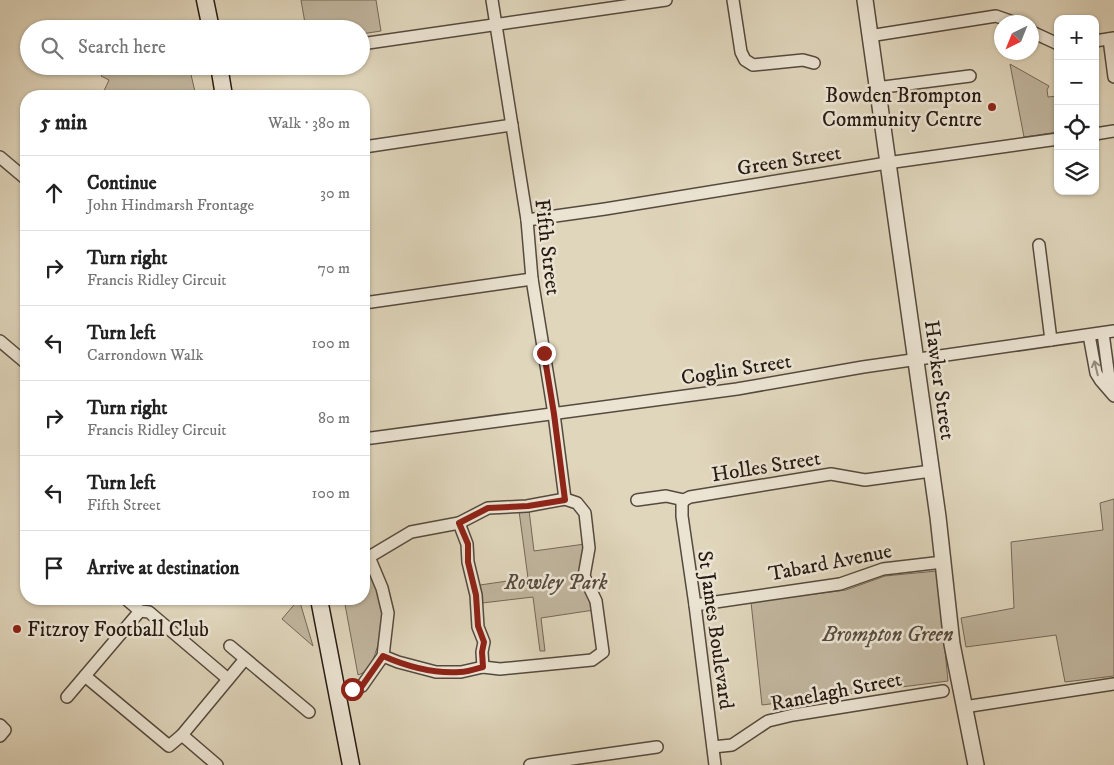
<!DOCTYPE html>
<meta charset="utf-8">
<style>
:root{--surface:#fff;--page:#f6f6f6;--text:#222;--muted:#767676;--line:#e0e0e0}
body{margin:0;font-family:"IM FELL DW Pica",serif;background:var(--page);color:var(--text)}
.controls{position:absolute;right:15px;top:15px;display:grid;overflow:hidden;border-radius:10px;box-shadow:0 1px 4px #0004}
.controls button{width:45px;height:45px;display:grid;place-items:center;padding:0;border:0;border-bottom:1px solid var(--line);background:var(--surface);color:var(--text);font:25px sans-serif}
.compass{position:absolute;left:994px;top:15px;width:45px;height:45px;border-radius:50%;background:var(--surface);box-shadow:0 1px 4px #0004;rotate:223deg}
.stop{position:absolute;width:15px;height:15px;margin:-11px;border:4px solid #8f2418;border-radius:50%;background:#fff}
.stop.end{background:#8f2418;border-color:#fff;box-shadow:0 1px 5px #0008}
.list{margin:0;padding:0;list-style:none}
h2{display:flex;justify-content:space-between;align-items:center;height:65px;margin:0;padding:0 20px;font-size:21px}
h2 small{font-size:16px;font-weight:400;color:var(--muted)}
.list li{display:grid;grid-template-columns:32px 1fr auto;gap:15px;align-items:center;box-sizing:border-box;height:75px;padding:0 20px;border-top:1px solid var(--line)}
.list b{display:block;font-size:19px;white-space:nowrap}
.list p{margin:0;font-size:16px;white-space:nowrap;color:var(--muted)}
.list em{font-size:16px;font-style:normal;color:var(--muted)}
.icon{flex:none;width:28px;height:28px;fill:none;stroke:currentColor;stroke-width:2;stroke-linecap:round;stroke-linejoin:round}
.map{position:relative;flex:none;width:1114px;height:765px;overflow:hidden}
.search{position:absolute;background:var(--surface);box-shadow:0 1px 4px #0004;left:20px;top:20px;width:350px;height:55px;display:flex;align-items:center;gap:12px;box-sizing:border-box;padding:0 18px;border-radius:28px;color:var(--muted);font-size:19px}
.panel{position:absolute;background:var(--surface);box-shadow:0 1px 4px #0004;left:20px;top:90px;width:350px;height:515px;border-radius:20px}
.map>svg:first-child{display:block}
.green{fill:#c1b69f;stroke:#74685a}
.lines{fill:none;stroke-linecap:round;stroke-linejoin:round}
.minor-casing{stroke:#554a3e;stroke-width:14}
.tertiary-casing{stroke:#554a3e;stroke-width:18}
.secondary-casing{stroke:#271b14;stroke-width:19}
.minor{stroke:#ebe4d3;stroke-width:11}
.tertiary{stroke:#ebe4d3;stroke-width:15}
.secondary{stroke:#ebe4d3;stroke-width:16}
.oneway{stroke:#938a7d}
.route{stroke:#8f2418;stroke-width:6}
.poi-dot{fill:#8f2418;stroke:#ebe4d3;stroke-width:2}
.labels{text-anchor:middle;stroke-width:5;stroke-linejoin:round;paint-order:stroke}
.poi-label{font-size:21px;fill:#271b14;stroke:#ebe4d3;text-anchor:end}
.street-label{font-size:21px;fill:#271b14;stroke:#ebe4d3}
.park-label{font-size:21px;font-style:italic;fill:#554a3e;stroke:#ebe4d3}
</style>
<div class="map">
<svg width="1114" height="765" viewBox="0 0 1114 765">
<rect width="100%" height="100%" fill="#e0d6bc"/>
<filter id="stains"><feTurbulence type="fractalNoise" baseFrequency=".004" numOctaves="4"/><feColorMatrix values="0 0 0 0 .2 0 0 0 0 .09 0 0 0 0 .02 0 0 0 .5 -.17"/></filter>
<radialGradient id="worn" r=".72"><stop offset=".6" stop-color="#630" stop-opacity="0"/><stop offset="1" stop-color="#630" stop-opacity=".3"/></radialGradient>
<g class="green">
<path d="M301,0H376L381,31L361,34V29H306Z"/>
<path d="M1010,64L1049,86L1047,90L1048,97L1058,96V132L1024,137Z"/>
<path d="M109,66H189L196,96H104L103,93L109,80L101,76Z"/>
<path d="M1114,499V676L1065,682L1056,635L966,647L961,618L1014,608L1011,542L1103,530L1100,503Z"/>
<path d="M529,510L534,551L585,544L594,610L541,618L545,651H540L533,597L482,603L480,585L528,578L519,511Z"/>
<path d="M364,561C382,587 387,621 376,651C374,657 372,665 368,669C365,672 361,674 358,675L344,599H364Z"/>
<path d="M937,571L948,681L762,705L751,602L846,590L885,576Z"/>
<path d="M299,599L313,646L282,619Z"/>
</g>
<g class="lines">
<defs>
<g id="minor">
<path d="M492,0L527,220L532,279L554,414L565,499"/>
<path d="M733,0L741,52L745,60L753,65L803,60L814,63"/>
<path d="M1032,32L1058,44"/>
<path d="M869,36L996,16L1013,22"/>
<path d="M1109,39L1114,77"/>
<path d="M1095,41L1114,38"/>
<path d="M361,44L666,0"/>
<path d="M876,88L970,76"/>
<path d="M1095,134L1114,131"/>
<path d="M364,147L512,125"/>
<path d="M0,157L26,179"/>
<path d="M527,220L605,209L887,163L1058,139"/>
<path d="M1039,245L1051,340"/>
<path d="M364,303L532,279"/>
<path d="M1103,333L1110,385L1113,394"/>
<path d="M1089,335L1096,373L1101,381L1114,396"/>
<path d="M0,341L26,363"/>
<path d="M364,439L737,389L863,367L1114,331"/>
<path d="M637,500L666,496L684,500L690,497L831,474L865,480L931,471"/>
<path d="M684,500L682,504V516L695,605L715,765"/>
<path d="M459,523L467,544L468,562L476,595L478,627L484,642L482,652L483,667"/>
<path d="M369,557L411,532L459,523L488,508L527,506L565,499L577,503L585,513L589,548L584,576L596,601L603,652L592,660L500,669L483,667L461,672H436L398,662L383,656"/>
<path d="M126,599L140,611L149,612L228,679"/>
<path d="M695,605L840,584L883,569L943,562"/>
<path d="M230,646L309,712"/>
<path d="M85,676L169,746L182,735L245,659"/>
<path d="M338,696L362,686L383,656L388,613L382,588L369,557L364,552"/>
<path d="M67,697L140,611"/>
<path d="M964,707L1114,684"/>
<path d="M0,725L5,730L0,736"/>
<path d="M182,735L217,765"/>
<path d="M713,747L732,745L768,721L793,715L943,691"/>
<path d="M530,765L657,747"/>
</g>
<path id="tertiary" d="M865,0L938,517L952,644L976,765"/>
<g id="secondary">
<path d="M205,0L211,29"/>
<path d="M219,66L224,96"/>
<path d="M319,599L351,765"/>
</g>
</defs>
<use href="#minor" class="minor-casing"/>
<use href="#tertiary" class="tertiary-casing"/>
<use href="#secondary" class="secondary-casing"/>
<use href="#minor" class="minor"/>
<use href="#tertiary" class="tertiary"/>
<use href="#secondary" class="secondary"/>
</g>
<defs><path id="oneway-shaft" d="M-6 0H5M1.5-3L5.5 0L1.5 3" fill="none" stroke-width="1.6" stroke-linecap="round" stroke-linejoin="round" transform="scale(1.25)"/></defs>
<use class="oneway" href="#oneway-shaft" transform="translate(1096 368) rotate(-104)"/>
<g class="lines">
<path class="route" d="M352,689L362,686L383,656C406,666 434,674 460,672C467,672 476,669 483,667L482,652L484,642L478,626L476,595L468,562V544L459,523L488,508L528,506L565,500L554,414L544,353"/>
</g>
<g class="poi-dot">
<circle cx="992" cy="107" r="5"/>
<circle cx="17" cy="629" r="5"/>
</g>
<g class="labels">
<g class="poi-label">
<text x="982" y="102">Bowden Brompton<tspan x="982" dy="24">Community Centre</tspan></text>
<text x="27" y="636" text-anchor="start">Fitzroy Football Club</text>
</g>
<g class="street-label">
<text transform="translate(789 160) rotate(-9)" y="7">Green Street</text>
<text transform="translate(548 247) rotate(83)" y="7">Fifth Street</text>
<text transform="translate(736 369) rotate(-9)" y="7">Coglin Street</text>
<text transform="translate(940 380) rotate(82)" y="7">Hawker Street</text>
<text transform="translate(766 466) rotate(-9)" y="7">Holles Street</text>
<text transform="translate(830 562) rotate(-11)" y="7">Tabard Avenue</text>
<text transform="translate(716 630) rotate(82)" y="7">St James Boulevard</text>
<text transform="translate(836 691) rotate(-11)" y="7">Ranelagh Street</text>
</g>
<g class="park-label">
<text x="556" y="589">Rowley Park</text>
<text x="888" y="641">Brompton Green</text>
</g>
</g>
<rect width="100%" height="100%" filter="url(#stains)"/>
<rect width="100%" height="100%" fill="url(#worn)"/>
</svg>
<div class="controls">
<button>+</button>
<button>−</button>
<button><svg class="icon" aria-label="locate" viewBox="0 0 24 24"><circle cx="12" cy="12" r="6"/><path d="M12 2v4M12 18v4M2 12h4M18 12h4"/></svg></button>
<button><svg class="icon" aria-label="layers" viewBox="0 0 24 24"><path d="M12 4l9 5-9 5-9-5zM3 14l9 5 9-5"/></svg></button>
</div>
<svg class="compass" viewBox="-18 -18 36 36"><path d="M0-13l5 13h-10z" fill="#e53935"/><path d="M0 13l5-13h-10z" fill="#767676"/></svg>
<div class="stop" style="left:352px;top:689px"></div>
<div class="stop end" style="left:544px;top:353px"></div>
<div class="search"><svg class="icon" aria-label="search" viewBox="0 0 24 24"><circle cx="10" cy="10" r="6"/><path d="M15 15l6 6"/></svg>Search here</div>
<section class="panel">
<h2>5 min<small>Walk · 380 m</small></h2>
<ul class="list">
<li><svg class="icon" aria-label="ahead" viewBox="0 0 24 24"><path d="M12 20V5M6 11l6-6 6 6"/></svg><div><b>Continue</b><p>John Hindmarsh Frontage</p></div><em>30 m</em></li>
<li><svg class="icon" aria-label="right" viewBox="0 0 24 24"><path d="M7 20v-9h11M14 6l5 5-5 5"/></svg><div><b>Turn right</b><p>Francis Ridley Circuit</p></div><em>70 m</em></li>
<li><svg class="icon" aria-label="left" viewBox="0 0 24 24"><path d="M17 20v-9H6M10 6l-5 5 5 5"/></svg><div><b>Turn left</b><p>Carrondown Walk</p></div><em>100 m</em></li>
<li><svg class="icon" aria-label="right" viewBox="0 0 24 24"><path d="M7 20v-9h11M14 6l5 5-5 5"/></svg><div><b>Turn right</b><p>Francis Ridley Circuit</p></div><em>80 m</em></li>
<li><svg class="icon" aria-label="left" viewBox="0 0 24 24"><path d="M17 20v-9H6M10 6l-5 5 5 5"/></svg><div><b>Turn left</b><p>Fifth Street</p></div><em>100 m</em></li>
<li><svg class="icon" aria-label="arrive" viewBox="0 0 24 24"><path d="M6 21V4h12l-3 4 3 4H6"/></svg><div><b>Arrive at destination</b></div></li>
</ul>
</section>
</div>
